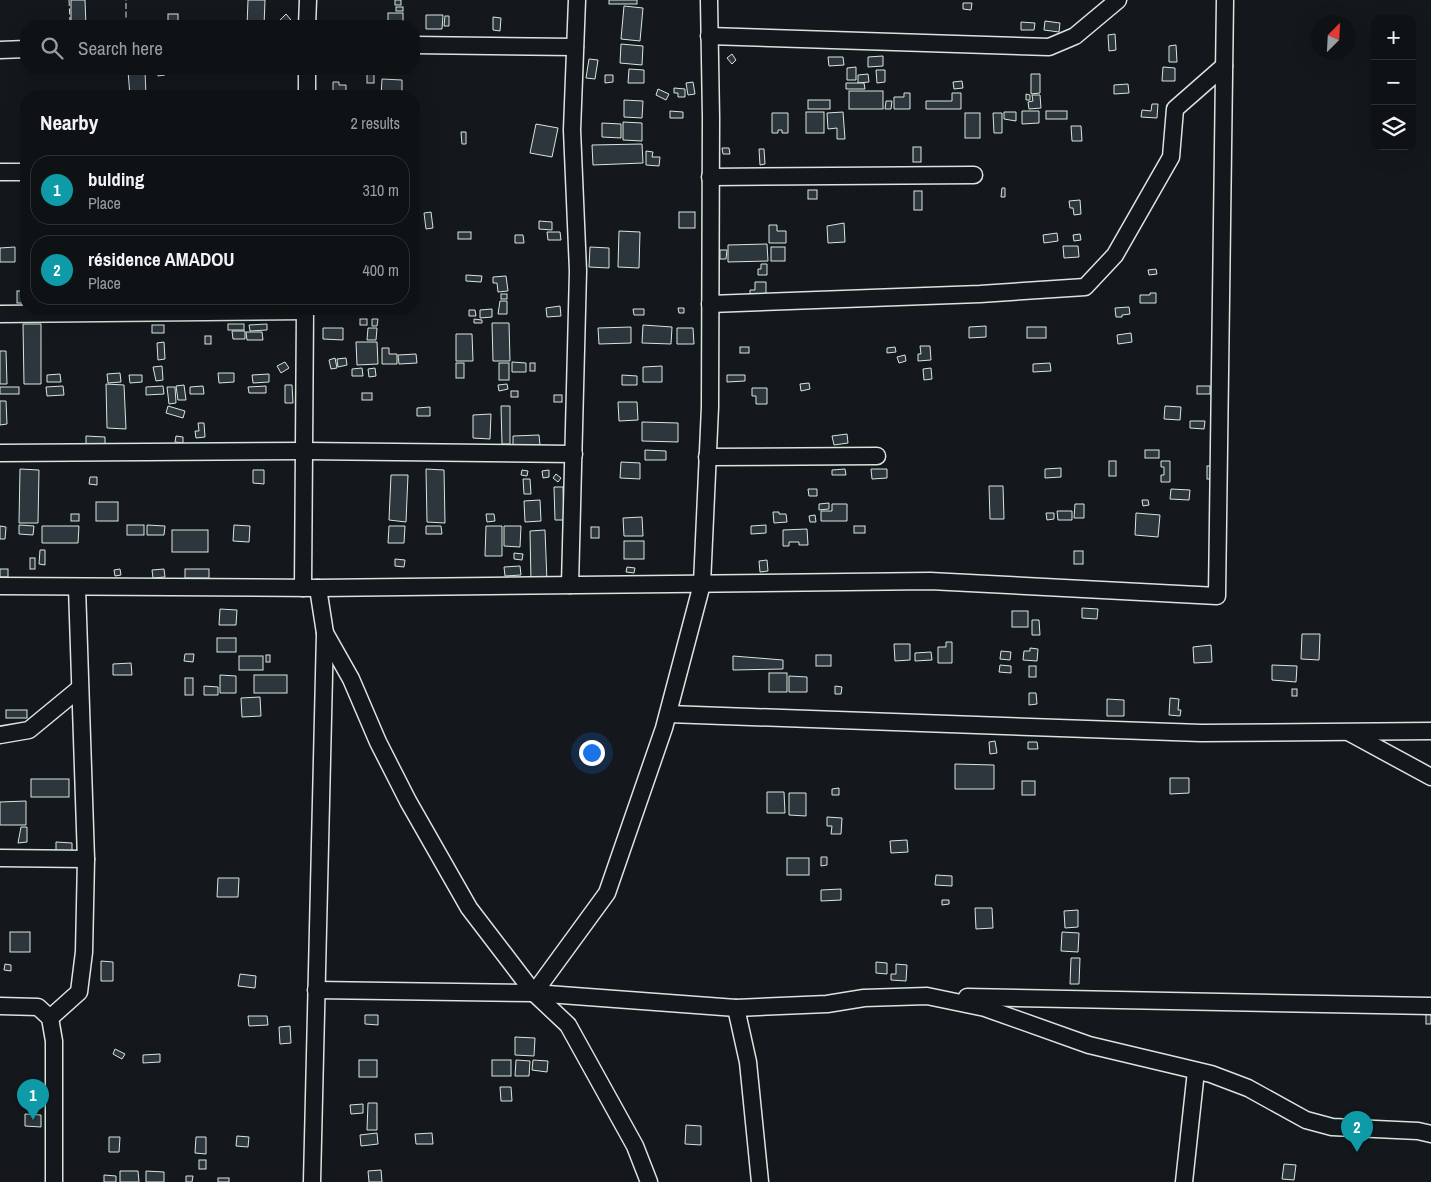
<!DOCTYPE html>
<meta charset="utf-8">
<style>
:root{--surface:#0f1215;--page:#181b1e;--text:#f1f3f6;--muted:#9b9ea0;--line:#2f3234;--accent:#2563eb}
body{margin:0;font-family:"Archivo Narrow",sans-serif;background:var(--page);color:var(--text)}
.controls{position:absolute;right:15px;top:15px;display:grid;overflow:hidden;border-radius:10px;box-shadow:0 5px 20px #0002}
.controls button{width:45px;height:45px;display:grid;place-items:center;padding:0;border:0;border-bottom:1px solid var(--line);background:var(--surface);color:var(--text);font:25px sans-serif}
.compass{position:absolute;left:1311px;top:15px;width:45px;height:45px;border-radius:50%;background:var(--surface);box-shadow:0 5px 20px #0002;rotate:24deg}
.you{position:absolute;left:591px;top:752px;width:18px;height:18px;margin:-12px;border:4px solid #fff;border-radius:50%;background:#1a73e8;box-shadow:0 0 0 8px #1a73e833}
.badge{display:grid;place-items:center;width:32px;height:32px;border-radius:50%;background:var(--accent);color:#fff;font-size:16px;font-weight:700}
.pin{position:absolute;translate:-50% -41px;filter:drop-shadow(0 1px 2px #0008)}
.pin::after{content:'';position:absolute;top:26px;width:18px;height:15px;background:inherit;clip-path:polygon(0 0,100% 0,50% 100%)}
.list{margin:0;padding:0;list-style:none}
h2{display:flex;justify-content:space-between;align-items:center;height:65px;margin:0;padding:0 20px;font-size:21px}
h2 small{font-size:16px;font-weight:400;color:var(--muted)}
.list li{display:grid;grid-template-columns:32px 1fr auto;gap:15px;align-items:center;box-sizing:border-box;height:70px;margin:0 10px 10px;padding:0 10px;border:1px solid var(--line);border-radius:20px}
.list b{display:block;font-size:19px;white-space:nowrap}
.list p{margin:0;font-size:16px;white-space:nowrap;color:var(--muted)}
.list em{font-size:16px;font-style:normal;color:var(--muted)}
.icon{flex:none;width:28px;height:28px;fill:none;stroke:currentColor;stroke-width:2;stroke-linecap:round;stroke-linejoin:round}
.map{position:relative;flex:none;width:1431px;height:1182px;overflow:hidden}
.search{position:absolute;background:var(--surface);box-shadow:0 5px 20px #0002;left:20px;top:20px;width:400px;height:55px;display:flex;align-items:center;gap:12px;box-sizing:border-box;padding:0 18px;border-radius:20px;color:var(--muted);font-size:19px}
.panel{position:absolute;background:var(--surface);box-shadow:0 5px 20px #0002;left:20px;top:90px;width:400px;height:225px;border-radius:20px}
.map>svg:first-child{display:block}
.building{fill:#2c363c;stroke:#d8e6dc}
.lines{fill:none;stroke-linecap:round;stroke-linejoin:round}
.minor-casing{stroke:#d8e6dc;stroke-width:19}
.minor{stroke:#14181c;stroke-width:16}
.fence{stroke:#d8e6dc;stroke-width:1;stroke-dasharray:6 2.5;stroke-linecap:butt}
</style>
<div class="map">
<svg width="1431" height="1182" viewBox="0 0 1431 1182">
<rect width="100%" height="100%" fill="#14181c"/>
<g class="building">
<path d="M71,0H85L86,26H71Z"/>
<path d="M248,0H265L264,26H247Z"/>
<rect x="395" y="0" width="6" height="5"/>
<rect x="609" y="0" width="28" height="4"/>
<path d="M963,3H972L971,10L963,9Z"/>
<path d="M624,6L643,8L640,41L621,39Z"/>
<rect x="396" y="7" width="7" height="4"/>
<rect x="388" y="13" width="15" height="13"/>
<rect x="168" y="14" width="10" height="12"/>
<path d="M286,14L291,20L285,26H278L276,24Z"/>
<path d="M426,15H443L442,29H426Z"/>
<path d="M445,16H449V26H444Z"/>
<path d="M493,17L501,18L500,31L493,30Z"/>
<path d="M1045,21L1060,23L1059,32L1044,30Z"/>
<path d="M1021,22L1035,23L1034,30H1021Z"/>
<path d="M126,23V26H111V24Z"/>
<path d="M1115,34L1116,50L1109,51L1108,35Z"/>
<path d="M621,44L643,46L642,65L620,63Z"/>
<path d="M1176,45L1177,62H1169V46Z"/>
<path d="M732,54L736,60L732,64L727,58Z"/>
<path d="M883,56V66L868,67V57Z"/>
<path d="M828,57H843L844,65L829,66Z"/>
<path d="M589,59L598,60L595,79L586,78Z"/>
<path d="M856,67V80H847V68Z"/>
<path d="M1163,67L1175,68V81H1162Z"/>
<path d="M157,69H165V75L158,76Z"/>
<rect x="367" y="69" width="7" height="14"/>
<path d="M629,69L644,70V83H628Z"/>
<path d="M145,70L146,96H130L128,71Z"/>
<path d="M876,70H885V82L877,83Z"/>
<path d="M868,74L869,82L858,83V75Z"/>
<path d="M1031,74H1040V93L1031,94Z"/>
<path d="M605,75H613V82L605,83Z"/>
<path d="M382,79L402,80V96H381Z"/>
<path d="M962,81L963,88L954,89L953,82Z"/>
<path d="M333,82H339V85H346V94H333Z"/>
<path d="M693,82L695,94L688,95L686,83Z"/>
<path d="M846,83H864L865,89H846Z"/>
<path d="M1128,84L1129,93L1114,94V85Z"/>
<path d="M674,88L685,89V97H678V93H674Z"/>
<path d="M658,89L669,94L666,100L656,95Z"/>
<path d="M198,91L206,92V96H198Z"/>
<rect x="849" y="91" width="34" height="18"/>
<path d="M904,93H910V109H894V97H904Z"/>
<path d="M952,93H961V109H926V101H952Z"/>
<path d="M1026,94L1030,95V100H1026Z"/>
<path d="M1032,95H1040L1041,108L1029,109L1028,102L1033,101Z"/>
<path d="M624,100L643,101L642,118L624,117Z"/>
<rect x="808" y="100" width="22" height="9"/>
<path d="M886,101H892L891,109H885Z"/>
<path d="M1152,104H1158L1157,118L1141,117L1142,110L1151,111Z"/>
<path d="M670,111L683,112V118H670Z"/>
<path d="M1022,111H1039V123L1022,124Z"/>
<rect x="1046" y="111" width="21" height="8"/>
<rect x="806" y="112" width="18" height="21"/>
<path d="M843,112L845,139H837V128L828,129L827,113Z"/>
<path d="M1004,112H1016V121L1004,119Z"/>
<path d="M772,113H788V133H782V130H778V133H772Z"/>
<rect x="965" y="113" width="15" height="25"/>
<path d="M993,113H1002V133H994Z"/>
<path d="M623,122L642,123V141L623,140Z"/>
<path d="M602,123L621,124V138L602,137Z"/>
<path d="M536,124L558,128L552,157L530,153Z"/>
<path d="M1071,126H1081L1082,141H1072Z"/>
<path d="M461,132H466V144H462Z"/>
<path d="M642,144L643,163L593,165L592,145Z"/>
<rect x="913" y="147" width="8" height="15"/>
<path d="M722,148H729L730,154H723Z"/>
<path d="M759,149H764L765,164L760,165Z"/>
<path d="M646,151L653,152L652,157H660L659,166L646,165Z"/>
<path d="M1002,188H1005V197H1001Z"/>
<rect x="808" y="190" width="9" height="9"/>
<rect x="914" y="191" width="8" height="19"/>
<path d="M1080,200L1081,214L1074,215L1073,208H1070L1069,201Z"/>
<path d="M431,212L433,228L426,229L424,213Z"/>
<rect x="679" y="212" width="16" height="16"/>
<path d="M539,221L552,222V230L539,229Z"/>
<path d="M844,223L845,242L828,243L827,226Z"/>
<path d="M769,225H777V231H786V243H769Z"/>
<path d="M619,231L640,232L639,268L618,267Z"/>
<rect x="458" y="232" width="13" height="7"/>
<path d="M547,232H560L561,240H548Z"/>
<path d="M1057,233L1058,241L1044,243L1043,235Z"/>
<path d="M1080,234L1081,240L1074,241L1073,235Z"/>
<path d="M515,235H523L524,243H515Z"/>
<path d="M414,242H417L418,249L414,250Z"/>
<path d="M767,244L768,261L728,262V245Z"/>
<path d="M1063,246H1078L1079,257L1064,258Z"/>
<path d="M15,247V262H0V248Z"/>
<path d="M590,247L609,248V268L589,267Z"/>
<rect x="771" y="247" width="14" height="14"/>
<path d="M720,250H727L726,259H720Z"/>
<path d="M761,264H767V275H758V269H761Z"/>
<path d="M1156,269L1157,274L1149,275L1148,270Z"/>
<path d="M466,275L482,276L481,282L466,281Z"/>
<path d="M506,276L508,291L498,292L497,283H493V277Z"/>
<path d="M755,282H766V297H750V290H755Z"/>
<rect x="17" y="291" width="9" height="12"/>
<path d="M1150,293H1156V303H1140V295H1150Z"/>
<rect x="501" y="294" width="6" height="5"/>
<path d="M500,301H507V314H498Z"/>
<path d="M560,306L561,316L547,317L546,308Z"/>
<path d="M1129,307L1130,314L1122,315V317H1116L1115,308Z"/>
<path d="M678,308H684V313H679Z"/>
<rect x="342" y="309" width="36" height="5"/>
<path d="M492,309V317L480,318V310Z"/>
<path d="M633,309H644V315H634Z"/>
<path d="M469,310H475L476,316H469Z"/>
<rect x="360" y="319" width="7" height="6"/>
<path d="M372,319H378L377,326H372Z"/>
<path d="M474,319L482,320V323H474Z"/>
<path d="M492,323H509L510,361H493Z"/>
<path d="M23,324H41V384H24Z"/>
<rect x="228" y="324" width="16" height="6"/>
<path d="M267,324V330L250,331L249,325Z"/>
<rect x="152" y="325" width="12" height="8"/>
<path d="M643,325L672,327L671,344L642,343Z"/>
<path d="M986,326V337L969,338V327Z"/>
<path d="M631,327V343L599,344L598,328Z"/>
<rect x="1027" y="327" width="19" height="11"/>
<path d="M323,328H343V340L323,339Z"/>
<path d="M368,328H377L376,340H367Z"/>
<path d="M677,328H693L694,344H677Z"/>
<path d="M232,331H245V339H233Z"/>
<path d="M246,332H262L263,340H247Z"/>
<path d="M1131,333L1132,342L1118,344L1117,335Z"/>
<path d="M456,334H472L473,361H456Z"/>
<rect x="205" y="336" width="6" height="8"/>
<path d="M164,342L165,359L158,360L157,343Z"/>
<path d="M356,342H377L378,364L357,365Z"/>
<path d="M920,346H930L931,360L918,361V354H921Z"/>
<rect x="740" y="347" width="9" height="6"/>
<path d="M895,347L896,352L887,353V348Z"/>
<path d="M382,348H389V354H397V364H382Z"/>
<path d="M0,351H6L7,384H0Z"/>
<path d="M416,354L417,363L399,364L398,355Z"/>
<path d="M905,355L906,361L899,363L897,357Z"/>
<path d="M335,358L337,368L331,369L329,360Z"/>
<path d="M346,358L347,365L338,367L337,359Z"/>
<path d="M285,362L289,368L281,373L277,366Z"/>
<path d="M512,362L526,363V372H512Z"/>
<rect x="456" y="363" width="8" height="15"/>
<rect x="499" y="363" width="10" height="17"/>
<rect x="530" y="363" width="5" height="8"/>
<path d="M1050,363L1051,371L1033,372V364Z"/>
<path d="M162,366L163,380L156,381L153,367Z"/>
<path d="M662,366V382H643V367Z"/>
<path d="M362,368L363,376H352V369Z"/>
<path d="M375,368L376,376L369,377L368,369Z"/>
<path d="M931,368L932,379L924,380L923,369Z"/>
<path d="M120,373L121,382L108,383L107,374Z"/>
<path d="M218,373H234V382L219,383Z"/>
<path d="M60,374L61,382H47V375Z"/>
<path d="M269,374V382L253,383L252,375Z"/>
<path d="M129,375H142V382L130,383Z"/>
<path d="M622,375L637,376V385H622Z"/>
<path d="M727,375H745V381L727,382Z"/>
<path d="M809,383L810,389L801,391L800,384Z"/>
<path d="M106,384L124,385L126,429L107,428Z"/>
<path d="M507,384L508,389L499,391L498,385Z"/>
<path d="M184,385L186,400H178L176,386Z"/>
<path d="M285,385H292L293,403H285Z"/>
<path d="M63,386L64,395L47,396L46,387Z"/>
<path d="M163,386L164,394L146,395V387Z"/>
<path d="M203,386L204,394H190V387Z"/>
<path d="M266,386V393H249L248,387Z"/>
<rect x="1197" y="386" width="13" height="8"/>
<rect x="0" y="387" width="19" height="7"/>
<path d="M167,387H175L176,403L169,404Z"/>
<path d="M752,388H767V404H756V396H752Z"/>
<rect x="511" y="391" width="7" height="6"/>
<rect x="362" y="393" width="10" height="7"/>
<rect x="554" y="395" width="8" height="7"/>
<path d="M0,401H6L7,424L0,425Z"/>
<path d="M618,402H637L638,420L619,421Z"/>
<path d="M168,406L185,411L183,418L166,413Z"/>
<path d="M501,406H510V444H502Z"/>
<path d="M1165,406L1181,407L1180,420L1164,419Z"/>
<path d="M430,407V416H417V408Z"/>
<path d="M491,414L490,439L473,438V415Z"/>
<path d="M1190,421H1205L1204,429L1190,428Z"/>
<path d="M642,422L678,423V442L642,441Z"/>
<path d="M198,423H204L205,437L196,438L195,431H199Z"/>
<path d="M847,434L848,443L834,445L832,436Z"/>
<path d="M539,435L540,445H513V436Z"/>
<path d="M86,436L105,437V444H86Z"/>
<path d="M176,436L183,437V443L175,442Z"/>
<path d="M645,450L666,451V460H645Z"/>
<rect x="1145" y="450" width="14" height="8"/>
<rect x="1109" y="461" width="7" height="15"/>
<path d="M1161,461H1170V482H1161V475H1164V467H1161Z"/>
<path d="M621,462L640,463V479L620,478Z"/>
<rect x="1207" y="466" width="6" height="13"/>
<path d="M1061,468V477L1045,478V469Z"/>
<path d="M20,469L39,470L38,523H19Z"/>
<path d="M426,469L444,470L445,523L427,522Z"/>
<path d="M845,469L846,475H832V470Z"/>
<path d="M871,469H887V478L872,479Z"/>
<path d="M253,470H264V484L253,483Z"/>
<path d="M522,470L528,471L527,476L521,475Z"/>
<path d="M549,470V477L543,478L542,471Z"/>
<path d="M556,474L561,478L558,482L553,478Z"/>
<path d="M391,475H408L406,522L389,520Z"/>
<path d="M90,477H97V485L89,484Z"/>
<path d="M523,479H530L531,494H524Z"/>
<path d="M989,486H1003L1004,519H990Z"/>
<path d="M554,487H563L564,520H555Z"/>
<path d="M808,489H817V496H809Z"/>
<path d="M1171,489L1190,490L1189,500L1170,499Z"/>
<path d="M540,500L541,521L525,522L524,501Z"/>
<path d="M1142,500H1148L1149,505L1143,506Z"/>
<rect x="96" y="502" width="22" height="19"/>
<path d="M829,503V509L819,510V504Z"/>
<path d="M832,504H847V521H821V511H832Z"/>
<path d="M1075,504H1084V518H1074Z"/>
<path d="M1057,511H1072V520H1058Z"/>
<path d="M773,512H779V514H786L787,522L774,523Z"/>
<path d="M1046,513H1054V519L1047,520Z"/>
<path d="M1136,513L1160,515L1158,537L1135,535Z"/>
<rect x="71" y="514" width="8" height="7"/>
<path d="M486,514H494L495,521L487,522Z"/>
<path d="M815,515L816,522H810L809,516Z"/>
<path d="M642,517L643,536H624L623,518Z"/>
<path d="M19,525L34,526L33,535L19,534Z"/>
<rect x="127" y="525" width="17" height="10"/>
<path d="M147,525L165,526L164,535H147Z"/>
<path d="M234,525L250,526L249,542L233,541Z"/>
<path d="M766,525V533L751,534V526Z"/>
<path d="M0,526L6,527L5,539H0Z"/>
<path d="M42,526H79L78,543H42Z"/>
<path d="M389,526H405L404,543H388Z"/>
<path d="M426,526H441L442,534H426Z"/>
<path d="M486,526H502V556H485Z"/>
<path d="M504,526H521L520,547L504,546Z"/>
<rect x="854" y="526" width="11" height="7"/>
<rect x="591" y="527" width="8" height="11"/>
<path d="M807,529L808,545H799V542H789V546H783V530Z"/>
<rect x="172" y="530" width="36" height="22"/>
<path d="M545,530L547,582H531L530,531Z"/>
<rect x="624" y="541" width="20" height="18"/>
<path d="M40,550H45V565L39,564Z"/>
<rect x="1074" y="551" width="9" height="13"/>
<path d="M514,553L523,554L522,560L514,559Z"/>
<rect x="30" y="558" width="5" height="11"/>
<path d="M395,559L405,560L404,567L395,566Z"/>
<path d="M767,560L768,571L760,572L759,561Z"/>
<path d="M520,566L521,575L505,576L504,567Z"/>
<path d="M627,567L635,568L634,573L626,572Z"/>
<rect x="0" y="569" width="8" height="8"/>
<path d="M120,569L121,575L115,576L114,570Z"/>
<path d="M164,569L165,577L153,578L152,570Z"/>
<rect x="185" y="569" width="24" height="9"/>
<path d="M1082,608L1098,609L1097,619L1082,618Z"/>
<path d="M220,609L237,610L236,625H219Z"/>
<rect x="1012" y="611" width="16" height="16"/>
<path d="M1032,620H1039L1040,635H1032Z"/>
<path d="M1302,634H1320L1319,660L1301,659Z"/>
<rect x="217" y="638" width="19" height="14"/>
<path d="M946,642H952V663H938V647H946Z"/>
<path d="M894,644H910V660L895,661Z"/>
<path d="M1211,645L1212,662L1194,663L1193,647Z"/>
<path d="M1030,648L1038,649L1037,661L1023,660L1024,651H1030Z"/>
<path d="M1001,651L1011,652L1010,660L1000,659Z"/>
<path d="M931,652L932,660L915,661V653Z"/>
<path d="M185,654H194L193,662L184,661Z"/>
<rect x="266" y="655" width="4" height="7"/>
<rect x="816" y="655" width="15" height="11"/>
<rect x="239" y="656" width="24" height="14"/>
<path d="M733,656L783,660V669L733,670Z"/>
<path d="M131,663L132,675H113V664Z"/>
<path d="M1000,665L1011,666V673L999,672Z"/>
<path d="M1272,665L1297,666L1296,682L1272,680Z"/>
<rect x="1029" y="666" width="7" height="11"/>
<rect x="769" y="673" width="18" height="19"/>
<path d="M220,675L236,676V693H220Z"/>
<rect x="254" y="675" width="33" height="18"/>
<path d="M789,676L807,677V692H789Z"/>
<rect x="185" y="678" width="8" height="17"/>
<path d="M204,686L218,687V695H204Z"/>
<path d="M835,686L842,687L841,694H835Z"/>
<rect x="1292" y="689" width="5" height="7"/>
<path d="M1029,693H1036L1037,704L1029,705Z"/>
<path d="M260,697L261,716L242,717L241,698Z"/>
<path d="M1170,698L1179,699L1178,710H1181L1180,716L1169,715Z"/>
<path d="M1107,699L1124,700V716H1107Z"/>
<rect x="6" y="710" width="21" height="8"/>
<path d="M995,741L997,753L990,754L989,742Z"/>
<path d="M1028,742H1037L1038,749H1028Z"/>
<path d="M955,764L994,765V789H955Z"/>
<path d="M1170,778H1189V793L1170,794Z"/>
<rect x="31" y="779" width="38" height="18"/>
<rect x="1022" y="781" width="13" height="14"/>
<path d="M839,788V795H832V789Z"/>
<path d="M767,792H784L785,813H767Z"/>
<path d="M789,793H806V816L789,815Z"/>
<path d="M26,801V825H0V802Z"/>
<path d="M827,817L842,818L841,834H831L832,826H827Z"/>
<path d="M21,827H27V842L18,843Z"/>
<path d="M907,840L908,852L891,853L890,841Z"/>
<path d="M56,842L72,843V853L56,852Z"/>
<path d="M821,857H827V865L821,866Z"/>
<rect x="787" y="858" width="22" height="17"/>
<path d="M936,875L952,876V886L935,885Z"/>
<path d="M218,878H239L238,897H217Z"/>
<path d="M841,889V900L821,901V890Z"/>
<path d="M942,900H949V904L942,905Z"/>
<path d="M975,908H992L993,928L976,929Z"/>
<path d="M1078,910V927L1065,928L1064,911Z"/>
<rect x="10" y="932" width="20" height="20"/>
<path d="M1062,932L1079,933L1078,952L1061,951Z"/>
<path d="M1071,958H1080L1079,984H1070Z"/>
<path d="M101,961L113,962V981H101Z"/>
<path d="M876,962L887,963V974L876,973Z"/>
<path d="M5,964L11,965V971L4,970Z"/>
<path d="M896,964L907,965L906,981L891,980V974H896Z"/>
<path d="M240,974L256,976L255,988L238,986Z"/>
<rect x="1426" y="1014" width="5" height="10"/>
<path d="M365,1015H378V1025L365,1024Z"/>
<path d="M248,1016H267L268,1025L249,1026Z"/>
<path d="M290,1026L291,1043L280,1044L279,1027Z"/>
<path d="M515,1037L535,1038L534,1056L515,1055Z"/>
<path d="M115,1049L125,1054L122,1059L113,1054Z"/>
<path d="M160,1054V1062L143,1063V1055Z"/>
<rect x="359" y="1060" width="18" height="17"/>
<rect x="492" y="1060" width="19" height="16"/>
<path d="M516,1060L530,1061L529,1076H515Z"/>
<path d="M533,1060L548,1061L547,1072L532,1070Z"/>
<path d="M500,1087H511L512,1101H501Z"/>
<path d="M368,1103H377V1130H367Z"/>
<path d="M363,1104V1113L351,1114L350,1105Z"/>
<path d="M25,1114L41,1115V1127L25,1126Z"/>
<path d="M686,1125L701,1126V1145L685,1144Z"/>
<path d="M377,1133L378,1144L361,1146L360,1135Z"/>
<path d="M432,1133L433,1144H416L415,1134Z"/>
<path d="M237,1136L249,1137L248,1147L236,1146Z"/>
<path d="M109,1137H120L119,1152H109Z"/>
<path d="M196,1137H206V1154L195,1153Z"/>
<rect x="199" y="1160" width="7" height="9"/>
<path d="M1284,1164L1296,1165L1294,1180L1282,1179Z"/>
<path d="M381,1170L382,1182H369L368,1171Z"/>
<path d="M120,1171H138L139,1182H120Z"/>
<path d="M146,1171L164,1172V1182H146Z"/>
<path d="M104,1175L116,1176V1182H104Z"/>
<path d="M186,1176H193L192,1182H186Z"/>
<rect x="218" y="1178" width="11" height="4"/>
</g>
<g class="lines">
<defs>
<g id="minor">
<path d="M307,26L308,0"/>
<path d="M709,36L1049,47L1075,36L1118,0"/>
<path d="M414,45L575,47"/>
<path d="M0,50L26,49"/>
<path d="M307,96V69"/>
<path d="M0,172H26"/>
<path d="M710,177L974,175"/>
<path d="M710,304L980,294L1085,287L1115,255L1171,157L1175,109L1224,66"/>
<path d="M0,314L305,311"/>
<path d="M0,453L304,451L574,454"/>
<path d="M707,457L877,456"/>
<path d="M570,585L578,271L572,130L577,0"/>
<path d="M0,586L318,588L930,581L1217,596L1225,0"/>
<path d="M303,588L305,309"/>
<path d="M325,633L351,679L378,742L408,801L469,908L534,993L568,1025L635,1146L649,1182"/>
<path d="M668,714L1201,733L1431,731"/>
<path d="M1350,733L1431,777"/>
<path d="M0,735L29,730L80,688"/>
<path d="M0,858L86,859"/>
<path d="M316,990L534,993L736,1008L827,1004L864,998L927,996L985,1008L1089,1045L1211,1074L1248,1088L1306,1120L1332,1127L1418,1131L1431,1134"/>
<path d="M534,993L607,893L664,728L702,584L710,407L711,118L709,0"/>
<path d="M967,997L1431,1006"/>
<path d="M0,1006L38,1007L50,1018L54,1041V1182"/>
<path d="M736,1008L748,1062L760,1182"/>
<path d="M50,1018L79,992L84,952L86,859L77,587"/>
<path d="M312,1182L325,633L318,588"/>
<path d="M1184,1182L1196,1071"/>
</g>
</defs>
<use href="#minor" class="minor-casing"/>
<use href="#minor" class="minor"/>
<g class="fence">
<path d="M69,0L70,21"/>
<path d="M109,26V22H126V0"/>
</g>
</g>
</svg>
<div class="controls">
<button>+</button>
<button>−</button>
<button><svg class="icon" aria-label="layers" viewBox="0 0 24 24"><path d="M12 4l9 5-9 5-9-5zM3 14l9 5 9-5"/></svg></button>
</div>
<svg class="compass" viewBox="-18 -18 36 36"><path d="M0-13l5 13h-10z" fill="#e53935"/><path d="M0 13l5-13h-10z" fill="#9b9ea0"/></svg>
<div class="you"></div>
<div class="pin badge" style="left:33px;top:1120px;background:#0f9aa8">1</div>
<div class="pin badge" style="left:1357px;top:1152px;background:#0f9aa8">2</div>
<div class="search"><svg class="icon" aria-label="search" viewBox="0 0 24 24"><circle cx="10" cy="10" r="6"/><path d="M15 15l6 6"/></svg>Search here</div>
<section class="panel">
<h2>Nearby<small>2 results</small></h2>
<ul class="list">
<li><span class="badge" style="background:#0f9aa8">1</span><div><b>bulding</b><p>Place</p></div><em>310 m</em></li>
<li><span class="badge" style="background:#0f9aa8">2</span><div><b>résidence AMADOU</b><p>Place</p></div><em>400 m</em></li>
</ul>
</section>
</div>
